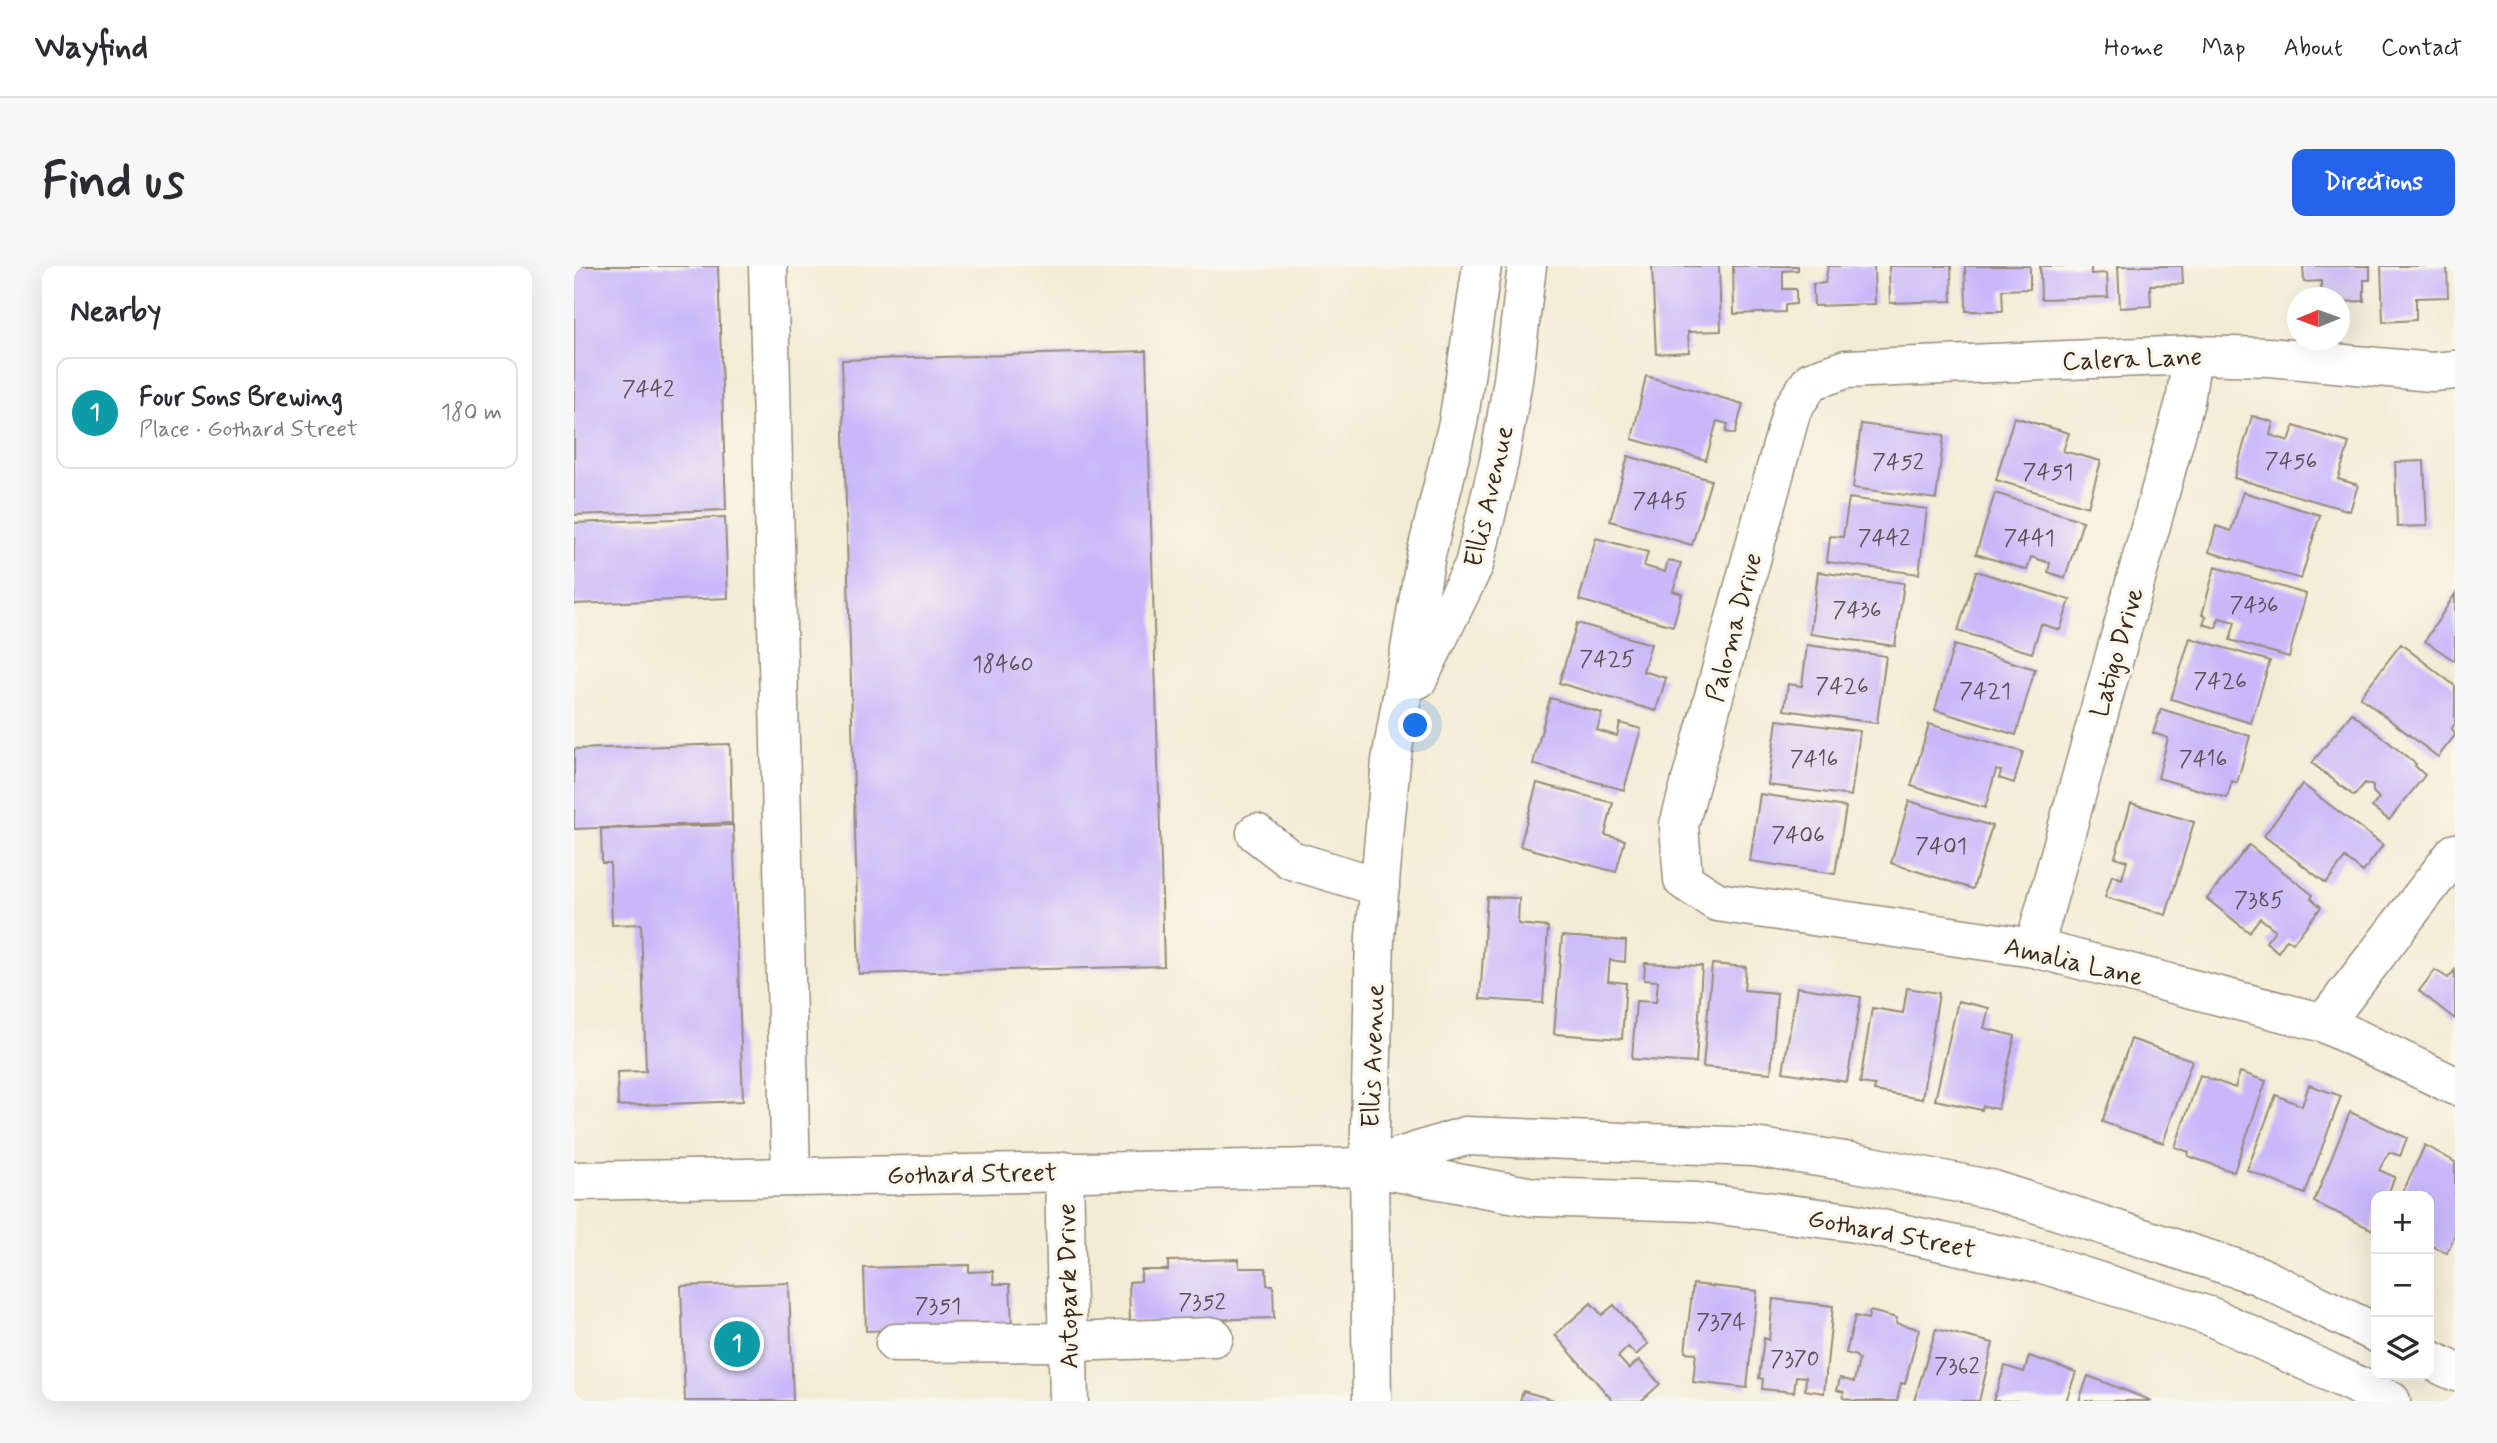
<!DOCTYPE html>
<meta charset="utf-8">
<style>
:root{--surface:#fff;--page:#f7f7f7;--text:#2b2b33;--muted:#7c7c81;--line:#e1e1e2;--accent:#2563eb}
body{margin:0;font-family:Mynerve,sans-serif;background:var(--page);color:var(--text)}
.controls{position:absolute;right:21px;bottom:21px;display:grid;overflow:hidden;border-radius:14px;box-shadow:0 7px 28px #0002}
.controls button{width:63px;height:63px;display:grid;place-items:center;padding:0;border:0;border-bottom:2px solid var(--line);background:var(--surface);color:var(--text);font:35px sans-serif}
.compass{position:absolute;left:1713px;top:21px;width:63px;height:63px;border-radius:50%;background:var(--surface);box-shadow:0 7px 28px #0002;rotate:269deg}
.you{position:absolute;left:842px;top:460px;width:24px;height:24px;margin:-18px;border:5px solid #fff;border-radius:50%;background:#1a73e8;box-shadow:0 0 0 10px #1a73e833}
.badge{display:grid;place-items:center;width:46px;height:46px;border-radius:50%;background:var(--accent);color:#fff;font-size:23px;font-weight:700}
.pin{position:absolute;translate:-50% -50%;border:4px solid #fff;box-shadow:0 2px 7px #0006}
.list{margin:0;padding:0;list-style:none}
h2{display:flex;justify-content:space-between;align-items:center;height:91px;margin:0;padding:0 28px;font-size:30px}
h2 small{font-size:23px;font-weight:400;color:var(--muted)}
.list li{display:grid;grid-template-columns:46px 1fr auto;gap:21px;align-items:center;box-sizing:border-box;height:112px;margin:0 14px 14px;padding:0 14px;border:2px solid var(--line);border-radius:14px}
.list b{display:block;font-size:26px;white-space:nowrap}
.list p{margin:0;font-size:23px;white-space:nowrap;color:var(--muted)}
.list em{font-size:23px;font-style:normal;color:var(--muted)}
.icon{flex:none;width:38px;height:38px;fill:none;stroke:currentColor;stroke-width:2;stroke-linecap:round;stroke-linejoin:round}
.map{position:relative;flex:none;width:1881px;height:1135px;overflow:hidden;border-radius:14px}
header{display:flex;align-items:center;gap:42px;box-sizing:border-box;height:98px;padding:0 35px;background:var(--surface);border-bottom:2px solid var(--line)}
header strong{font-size:33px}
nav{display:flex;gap:38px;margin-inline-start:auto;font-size:24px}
.intro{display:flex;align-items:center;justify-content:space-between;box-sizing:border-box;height:168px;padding:0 42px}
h1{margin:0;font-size:49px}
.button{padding:18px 32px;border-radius:14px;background:var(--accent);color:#fff;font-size:24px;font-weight:700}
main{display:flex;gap:42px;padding:0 42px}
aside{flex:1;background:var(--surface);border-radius:14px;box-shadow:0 7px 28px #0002}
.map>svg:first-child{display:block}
.building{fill:#c8b8fa}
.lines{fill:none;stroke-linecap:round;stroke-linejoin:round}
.minor-casing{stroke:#978b7a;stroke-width:41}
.minor{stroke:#fff;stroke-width:38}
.labels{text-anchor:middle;stroke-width:7;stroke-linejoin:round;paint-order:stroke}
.number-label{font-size:23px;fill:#5e4e55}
.street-label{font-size:26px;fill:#3b2a1e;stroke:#fbf7ec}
</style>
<header>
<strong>Wayfind</strong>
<nav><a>Home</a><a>Map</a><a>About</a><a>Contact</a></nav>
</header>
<div class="intro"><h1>Find us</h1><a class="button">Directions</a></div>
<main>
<aside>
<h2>Nearby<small></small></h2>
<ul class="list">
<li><span class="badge" style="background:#0f9aa8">1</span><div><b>Four Sons Brewing</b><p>Place · Gothard Street</p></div><em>180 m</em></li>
</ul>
</aside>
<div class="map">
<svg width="1881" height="1135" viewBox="0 0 1881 1135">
<rect width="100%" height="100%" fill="#fbf7ec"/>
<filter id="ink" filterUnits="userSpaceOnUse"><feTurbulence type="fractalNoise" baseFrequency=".0143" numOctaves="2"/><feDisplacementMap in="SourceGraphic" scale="14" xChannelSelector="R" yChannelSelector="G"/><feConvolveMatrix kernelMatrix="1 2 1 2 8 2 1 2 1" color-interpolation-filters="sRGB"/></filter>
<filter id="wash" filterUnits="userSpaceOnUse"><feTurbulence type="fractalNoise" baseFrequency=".00686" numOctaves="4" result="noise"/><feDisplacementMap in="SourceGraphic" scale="28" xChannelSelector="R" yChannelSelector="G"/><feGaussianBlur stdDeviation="1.57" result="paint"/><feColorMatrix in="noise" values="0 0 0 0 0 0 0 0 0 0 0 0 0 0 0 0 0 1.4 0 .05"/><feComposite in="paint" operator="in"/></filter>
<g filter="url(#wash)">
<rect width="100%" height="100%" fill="#f3ecd5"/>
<g id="blocks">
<g class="building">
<path d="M0,0H144L152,244L0,249Z"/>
<path d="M1078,0H1145L1147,65L1114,66L1115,86L1082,88Z"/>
<path d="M1159,0H1224V4L1209,5V23H1222V38L1211,39V46L1160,48Z"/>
<path d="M1254,0H1300L1301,38L1240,40L1239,18L1251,17Z"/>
<path d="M1315,0H1377L1378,35L1316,37Z"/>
<path d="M1391,0H1456V23L1428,24L1429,45H1392Z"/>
<path d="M1466,0H1517V8L1533,7L1534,31L1467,33Z"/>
<path d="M1544,0H1608L1609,18L1576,19L1577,40L1546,42Z"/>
<path d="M1729,0H1796V14H1790V35L1766,36V32H1747V15L1730,16Z"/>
<path d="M1807,0H1873L1874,31L1842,32V54L1809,56Z"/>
<path d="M572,85L590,700L285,708L268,94Z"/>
<path d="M1072,110L1169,138L1161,168L1152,166L1154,158L1143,155L1132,194L1058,173Z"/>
<path d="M1678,150L1699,156L1696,169L1715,175L1720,160L1775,177L1764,213L1784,219L1776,245L1660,212Z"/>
<path d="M1440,151L1495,167L1489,185L1527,195L1514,241L1422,214Z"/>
<path d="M1287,158L1370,169L1362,233L1279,222Z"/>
<path d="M1054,190L1137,214L1118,279L1036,255Z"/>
<path d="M1850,195L1853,260L1823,261L1821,196Z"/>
<path d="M1669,226L1746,249L1727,313L1635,286L1642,260L1657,265Z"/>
<path d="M1421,227L1509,255L1491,312L1474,306L1476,297L1457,291L1453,304L1402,288Z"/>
<path d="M1275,232L1353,243L1345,308L1253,296L1256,270L1269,271Z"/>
<path d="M151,251L154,332L0,338V257Z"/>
<path d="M1022,272L1074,286L1070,300L1091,306L1094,294L1107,297L1099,325L1108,328L1099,360L1005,334Z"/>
<path d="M1641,301L1732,328L1715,391L1656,374L1661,356L1645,352L1642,362L1629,358L1632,350L1628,349Z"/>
<path d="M1402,305L1496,334L1486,364L1467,358L1458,387L1384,365Z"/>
<path d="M1244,306L1330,317L1321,380L1236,368Z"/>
<path d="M1881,328V395L1851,375Z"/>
<path d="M1003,357L1077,378L1069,405L1092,412L1082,445L985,417Z"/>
<path d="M1616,372L1696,395L1677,457L1597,433Z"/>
<path d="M1827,378L1881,420V458L1878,462L1881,469L1864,491L1786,431Z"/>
<path d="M1233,379L1312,390L1303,457L1210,444L1214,418L1228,420Z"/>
<path d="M1380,379L1461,403L1442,469L1361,444Z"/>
<path d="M976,432L1028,447L1023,464L1043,470L1046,457L1067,463L1050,524L959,498Z"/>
<path d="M1587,443L1676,470L1663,517L1658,515L1653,532L1584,512L1594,472L1579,467Z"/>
<path d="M1778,447L1842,498L1841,500L1851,509L1815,554L1798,541L1805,532L1799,526V520L1791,517L1780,530L1738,497Z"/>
<path d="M1203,454L1286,465L1277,530L1194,519Z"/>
<path d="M1355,458L1449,486L1440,517L1425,512L1427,505L1422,504L1411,542L1337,520Z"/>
<path d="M156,478L158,557L0,563V483Z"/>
<path d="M963,517L1039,537L1031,569L1051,574L1042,606L946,580Z"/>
<path d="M1728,518L1809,579L1789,606L1771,592L1752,617L1690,570Z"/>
<path d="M1186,528L1272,541L1261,608L1176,595Z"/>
<path d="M1335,535L1418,560L1399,623L1317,597Z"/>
<path d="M1557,537L1620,556L1592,649L1531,631L1538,609L1548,613L1553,595L1541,591Z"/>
<path d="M159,559L169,835L44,840L43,806L72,805L67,658L38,659L36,597H28L27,563Z"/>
<path d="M1675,579L1739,629L1737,632L1747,641L1719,677L1713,673L1704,686L1692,676L1701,664L1686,652L1675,666L1633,633Z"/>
<path d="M913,631L945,632L944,658L974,661L969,737L906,733Z"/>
<path d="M988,670L1052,675L1051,696L1036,694L1034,715L1052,717L1048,773L980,768Z"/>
<path d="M1071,697L1128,700L1122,797L1058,793L1062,735L1082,736L1084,715L1070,714Z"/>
<path d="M1138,698L1172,701L1170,724L1203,727L1197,807L1129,801Z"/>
<path d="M1861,704L1874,712L1881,704V753L1845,725Z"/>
<path d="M1223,721L1287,731L1273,816L1209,806Z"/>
<path d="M1333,722L1365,727L1348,833L1300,825L1301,819L1286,817L1298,742L1329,747Z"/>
<path d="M1384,735L1415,742L1410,762L1441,770L1424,843L1409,840L1408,844L1361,834Z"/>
<path d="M1557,773L1618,794L1589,877L1528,856Z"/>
<path d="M1666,806L1692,815L1660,906L1614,890L1615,886L1601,881L1626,809L1661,822Z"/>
<path d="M1735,819L1767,830L1731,928L1673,904L1702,829L1728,840Z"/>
<path d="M1776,846L1833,872L1826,890L1815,886L1805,904L1821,911L1813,930H1802L1799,964L1740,936Z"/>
<path d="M1851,879L1881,896V969L1873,987L1855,979V930H1827Z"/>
<path d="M665,993V1002H692L693,1019H699L700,1052L556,1056L555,1016L567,1015V1004H594V995Z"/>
<path d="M395,999V1006L419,1005L420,1018H436L438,1060L292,1065L290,1002Z"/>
<path d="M215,1017L219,1135H111L107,1020Z"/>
<path d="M1119,1018L1183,1025L1173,1122L1119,1116L1122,1087L1111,1086Z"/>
<path d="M1199,1033L1259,1040L1250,1127L1231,1124L1232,1111L1222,1110L1220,1126L1188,1123L1189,1113L1185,1112L1190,1072L1195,1074Z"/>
<path d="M1017,1037L1028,1049L1040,1039L1074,1078L1062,1089L1054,1081L1044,1091L1055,1103L1065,1094L1086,1118L1067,1135H1039L981,1069Z"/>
<path d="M1296,1045L1323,1052L1322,1057L1345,1063L1331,1118L1327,1117L1323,1135H1281L1269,1132L1270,1126L1263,1124L1266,1112L1280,1116L1285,1094L1282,1090L1272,1087L1281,1050L1294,1053Z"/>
<path d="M1362,1063L1419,1077L1405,1135H1340Z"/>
<path d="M1455,1090L1502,1106L1492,1135H1419L1431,1100L1450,1106Z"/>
<path d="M1514,1110L1578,1135H1505Z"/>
<path d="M949,1125L980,1134V1135H946Z"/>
</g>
</g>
</g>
<g filter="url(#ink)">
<use href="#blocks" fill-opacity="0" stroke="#978b7a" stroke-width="2"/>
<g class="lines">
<defs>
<g id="minor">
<path d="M194,0L217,911"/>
<path d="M1881,104L1858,106L1695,91L1618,89L1272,103L1237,115L1218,143L1105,559L1109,614L1143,636L1460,682L1750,757L1881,820"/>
<path d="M844,413L900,299L925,195L939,114L953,0"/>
<path d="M682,567L717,594L806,621"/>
<path d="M1460,682L1611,136L1618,89"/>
<path d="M1750,757L1881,587"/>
<path d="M800,899L891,870L1180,881L1277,896L1420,924L1683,1009L1802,1067"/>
<path d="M490,905L495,1135"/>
<path d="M0,915L795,901L959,931L1123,936L1276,956L1469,998L1638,1051L1817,1135"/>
<path d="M321,1077L494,1076L640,1071"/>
<path d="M1855,1093L1881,1106"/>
<path d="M798,1135L795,901L801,671L817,495L852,289L884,157L908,0"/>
</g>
</defs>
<use href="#minor" class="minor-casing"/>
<use href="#minor" class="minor"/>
</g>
</g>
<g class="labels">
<g class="number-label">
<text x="74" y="130">7442</text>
<text x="1717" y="202">7456</text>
<text x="1324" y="203">7452</text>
<text x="1474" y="213">7451</text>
<text x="1086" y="242">7445</text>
<text x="1310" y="279">7442</text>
<text x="1455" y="279">7441</text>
<text x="1680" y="346">7436</text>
<text x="1283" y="351">7436</text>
<text x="1033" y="400">7425</text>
<text x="429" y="405">18460</text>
<text x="1646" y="422">7426</text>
<text x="1268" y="427">7426</text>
<text x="1411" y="432">7421</text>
<text x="1240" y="500">7416</text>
<text x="1629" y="500">7416</text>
<text x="1224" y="576">7406</text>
<text x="1367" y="587">7401</text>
<text x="1685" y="641">7385</text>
<text x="628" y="1043">7352</text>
<text x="364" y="1047">7351</text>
<text x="1147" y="1063">7374</text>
<text x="1221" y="1100">7370</text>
<text x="1383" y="1107">7362</text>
</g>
<g class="street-label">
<text transform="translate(1558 92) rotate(-2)" y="9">Calera Lane</text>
<text transform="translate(914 230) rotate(-77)" y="9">Ellis Avenue</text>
<text transform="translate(1159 361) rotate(-75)" y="9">Paloma Drive</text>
<text transform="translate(1542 386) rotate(-74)" y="9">Latigo Drive</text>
<text transform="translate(1500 695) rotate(13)" y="9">Amalia Lane</text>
<text transform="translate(798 790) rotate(-88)" y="9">Ellis Avenue</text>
<text transform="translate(398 907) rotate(-1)" y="9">Gothard Street</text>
<text transform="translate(1318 967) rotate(11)" y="9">Gothard Street</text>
<text transform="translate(493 1020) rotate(-91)" y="9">Autopark Drive</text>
</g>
</g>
</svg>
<div class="controls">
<button>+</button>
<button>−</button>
<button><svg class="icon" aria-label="layers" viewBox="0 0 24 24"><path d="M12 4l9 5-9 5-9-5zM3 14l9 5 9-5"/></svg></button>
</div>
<svg class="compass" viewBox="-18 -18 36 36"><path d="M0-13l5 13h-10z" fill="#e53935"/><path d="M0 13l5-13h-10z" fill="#7c7c81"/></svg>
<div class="you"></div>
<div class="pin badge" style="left:163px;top:1078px;background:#0f9aa8">1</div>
</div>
</main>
